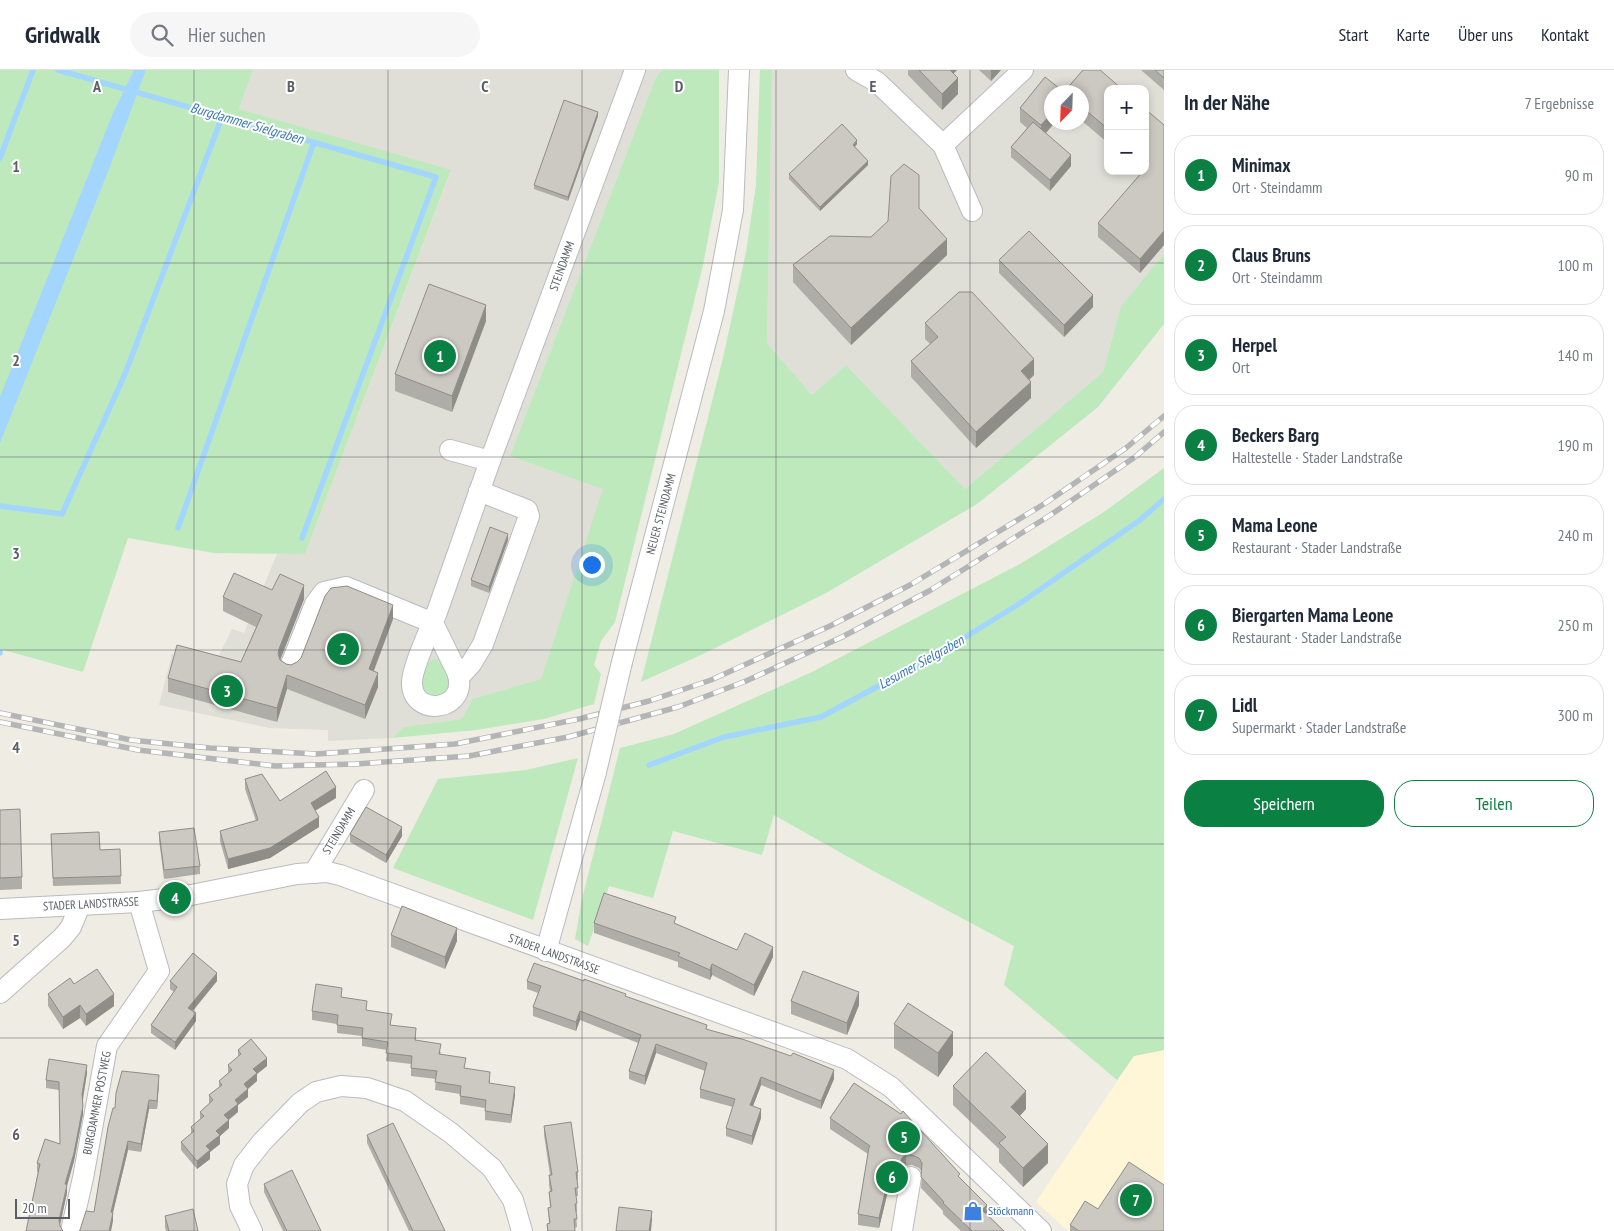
<!DOCTYPE html>
<html lang="de">
<meta charset="utf-8">
<style>
:root{--surface:#fff;--page:#f6f6f7;--text:#1f2937;--muted:#747a83;--line:#e0e1e3;--accent:#0b8043}
body{margin:0;font-family:"PT Sans Narrow",sans-serif;background:var(--page);color:var(--text)}
.controls{position:absolute;right:15px;top:15px;display:grid;overflow:hidden;border-radius:10px;box-shadow:0 2px 8px #0003}
.controls button{width:45px;height:45px;display:grid;place-items:center;padding:0;border:0;border-bottom:1px solid var(--line);background:var(--surface);color:var(--text);font:25px sans-serif}
.compass{position:absolute;left:1044px;top:15px;width:45px;height:45px;border-radius:50%;background:var(--surface);box-shadow:0 2px 8px #0003;rotate:203deg}
.scale{position:absolute;left:15px;bottom:12px;width:55px;box-sizing:border-box;padding-left:5px;border:2px solid #5b5f65;border-top:0;font-size:14px;line-height:18px;white-space:nowrap;color:#5b5f65;-webkit-text-stroke:4px #fff;paint-order:stroke}
.you{position:absolute;left:591px;top:494px;width:18px;height:18px;margin:-12px;border:4px solid #fff;border-radius:50%;background:#1a73e8;box-shadow:0 0 0 8px #1a73e833}
.badge{display:grid;place-items:center;width:32px;height:32px;border-radius:50%;background:var(--accent);color:#fff;font-size:16px;font-weight:700}
.pin{position:absolute;translate:-50% -50%;border:2px solid #fff;box-shadow:0 1px 5px #0006}
.list{margin:0;padding:0;list-style:none}
h2{display:flex;justify-content:space-between;align-items:center;height:65px;margin:0;padding:0 20px;font-size:21px}
h2 small{font-size:16px;font-weight:400;color:var(--muted)}
.list li{display:grid;grid-template-columns:32px 1fr auto;gap:15px;align-items:center;box-sizing:border-box;height:80px;margin:0 10px 10px;padding:0 10px;border:1px solid var(--line);border-radius:20px}
.list b{display:block;font-size:19px;white-space:nowrap}
.list p{margin:0;font-size:16px;white-space:nowrap;color:var(--muted)}
.list em{font-size:16px;font-style:normal;color:var(--muted)}
.actions{display:flex;gap:10px;padding:15px 20px}
.actions a{flex:1;padding:11px 0;border:1px solid var(--accent);border-radius:20px;text-align:center;font-size:18px;color:var(--accent)}
.actions .main{background:var(--accent);color:#fff}
.icon{flex:none;width:28px;height:28px;fill:none;stroke:currentColor;stroke-width:2;stroke-linecap:round;stroke-linejoin:round}
.map{position:relative;flex:none;width:1164px;height:1161px;overflow:hidden}
header{display:flex;align-items:center;gap:30px;box-sizing:border-box;height:70px;padding:0 25px;background:var(--surface);border-bottom:1px solid var(--line)}
header strong{font-size:24px}
nav{display:flex;gap:28px;margin-inline-start:auto;font-size:18px}
.search{width:350px;height:45px;background:var(--page);display:flex;align-items:center;gap:12px;box-sizing:border-box;padding:0 18px;border-radius:28px;color:var(--muted);font-size:19px}
main{display:flex}
aside{flex:1;background:var(--surface)}
.map>svg:first-child{display:block}
.commercial{fill:#fff6d8}
.industrial{fill:#dfded7;fill-rule:evenodd}
.green{fill:#bde9bd}
.water{fill:#a3d6ff}
.lines{fill:none;stroke-linecap:round;stroke-linejoin:round}
.stream{stroke:#a3d6ff;stroke-width:5.5}
.minor-casing{stroke:#b8bbc0;stroke-width:22}
.minor{stroke:#fff;stroke-width:20}
.rail-casing{stroke:#b4b5b6;stroke-width:5.5}
.rail{stroke:#fff;stroke-width:4;stroke-dasharray:11;stroke-linecap:butt}
.minor-bridge-casing{stroke:#b8bbc0;stroke-width:22;stroke-linecap:butt}
.minor-bridge{stroke:#fff;stroke-width:20}
.wall{fill:#afada7}
.shaded-wall{fill:#8f8d88}
.building{fill:#ccc9c2;stroke:#8f8d88}
.grid{fill:none;stroke:#5b5f65;stroke-width:1;stroke-opacity:0.55}
.labels{text-anchor:middle;stroke-width:4;stroke-linejoin:round;paint-order:stroke}
.street-label{font-size:12px;fill:#5b5f65;stroke:#fff}
.shop-label{font-size:12px;fill:#366cbe;stroke:#fff;text-anchor:start}
.water-label{font-size:14px;font-style:italic;fill:#3776b9;stroke:#fff}
.grid-label{font-size:16px;text-anchor:middle;font-weight:bold;fill:#5b5f65;stroke:#fff;stroke-width:4;stroke-linejoin:round;paint-order:stroke}
</style>
<header>
<strong>Gridwalk</strong>
<div class="search"><svg class="icon" aria-label="search" viewBox="0 0 24 24"><circle cx="10" cy="10" r="6"/><path d="M15 15l6 6"/></svg>Hier suchen</div>
<nav><a>Start</a><a>Karte</a><a>Über uns</a><a>Kontakt</a></nav>
</header>
<main>
<div class="map">
<svg width="1164" height="1161" viewBox="0 0 1164 1161">
<rect width="100%" height="100%" fill="#efece3"/>
<path class="commercial" d="M1164,980V1161H1068L1036,1132L1134,986Z"/>
<g class="industrial">
<path d="M253,0H662L656,7L510,386L604,419L541,609L472,629L462,649L404,657L392,668L328,671V660L270,658L159,635L172,584L214,595L232,559L244,563L277,484H305L451,101L239,39Z"/>
<path d="M772,0H1164V184L1121,236L1103,302L965,419L846,295L812,325L767,273ZM1108,19H1145V101H1108ZM1052,22H1082V52H1052Z"/>
</g>
<g class="green">
<path d="M0,0H253L239,39L451,100L305,484L214,483L128,468L83,602L0,579Z"/>
<path d="M662,0H719V112L703,195L615,552L601,571L594,595L601,604L594,634L544,649L476,660L392,668L404,657L462,649L472,629L541,609L603,419L510,386L656,7Z"/>
<path d="M760,0H772L767,273L812,325L846,295L965,419L1103,302L1121,236L1164,184V254L1098,337L977,434L826,523L703,584L641,612L723,288L746,182L756,115Z"/>
<path d="M1164,398V980L1134,986L1117,1010L1004,915L1014,876L866,797L774,745L762,785L673,761L653,828L609,816L588,876L575,869L582,829L620,678L674,664L812,602L1020,494L1104,442Z"/>
<path d="M434,589L440,590L450,613L446,624L435,628L425,623C419,613 423,594 434,589Z"/>
<path d="M578,688L533,850L393,798L438,709L526,700Z"/>
</g>
<path class="water" d="M134,0H146L109,99L0,373V327L113,43Z"/>
<g class="lines">
<g class="stream">
<path d="M58,0L436,107L302,468"/>
<path d="M0,88L33,0"/>
<path d="M0,436L62,444L125,304L222,47"/>
<path d="M178,458L314,72"/>
<path d="M0,582V583"/>
<path d="M649,695L724,667L821,647L938,584L1019,534L1140,450L1164,429"/>
</g>
<defs>
<g id="minor">
<path d="M856,0L877,12L943,75L972,141"/>
<path d="M943,75L1023,0"/>
<path d="M450,380L490,391"/>
<path d="M433,553L457,602C471,641 411,649 412,612C412,598 431,557 437,542L490,391L635,0"/>
<path d="M622,592L714,241L733,140L739,0"/>
<path d="M290,597L315,534L324,522L346,517L433,553"/>
<path d="M459,607L471,594L483,574L529,446L527,440L479,421"/>
<path d="M314,803L364,720"/>
<path d="M0,839L139,832L181,827L297,804L327,802L340,805L847,989L891,1017L1041,1161"/>
<path d="M546,881L596,702"/>
<path d="M0,923L62,868L71,857L80,835"/>
<path d="M71,1161L83,1108L107,976L159,901L139,832"/>
<path d="M252,1161L240,1136L237,1114L244,1095L262,1072L300,1033L316,1022L341,1016L367,1018L405,1031L451,1063L492,1098L513,1130L522,1161"/>
<path d="M902,1161L911,1107"/>
</g>
</defs>
<use href="#minor" class="minor-casing"/>
<use href="#minor" class="minor"/>
<defs>
<g id="rail">
<path d="M0,643L131,670L210,678L316,684L455,674L579,649L649,631L711,610L830,556L910,515L1044,434L1126,378L1164,346"/>
<path d="M0,652L138,680L275,696L356,694L469,686L568,667L678,637L746,611L842,567L929,521L1049,446L1135,387L1164,362"/>
</g>
</defs>
<use href="#rail" class="rail-casing"/>
<use href="#rail" class="rail"/>
<defs>
<path id="minor-bridge" d="M596,702L622,592"/>
</defs>
<use href="#minor-bridge" class="minor-bridge-casing"/>
<use href="#minor-bridge" class="minor-bridge"/>
</g>
<g class="wall">
<path d="M908,0H957L953,4L958,24L942,40L908,5Z"/>
<path d="M979,0H1001L991,11Z"/>
<path d="M1083,0H1100L1122,19H1108V73L1082,51V22H1052V52H1055L1046,63L1071,85V96L1050,121L1011,87V77L1027,58L1020,52V38L1045,7L1064,22Z"/>
<path d="M1141,0H1164V20Z"/>
<path d="M1145,39L1164,55V175L1140,203L1098,167V153L1142,102L1141,101H1145Z"/>
<path d="M598,46L568,131L534,119V115Z"/>
<path d="M857,74L855,77L868,95L820,141L789,109V104Z"/>
<path d="M919,138L947,185L851,275L793,212V195L871,167Z"/>
<path d="M999,190L1093,237L1064,267L999,203Z"/>
<path d="M486,251L452,342L395,321V304Z"/>
<path d="M925,253L1034,305L1029,310L1031,328L976,378L911,307V291L930,274L925,269Z"/>
<path d="M508,470L489,523L471,516V510Z"/>
<path d="M272,520L304,529L280,589L286,594L291,595L393,549L374,601L378,617L365,649L287,619L277,652L168,622V608L241,592L256,557L223,541V527Z"/>
<path d="M245,709L280,731L336,728L315,741L319,757L270,788L228,799L220,771V761L256,751L245,719Z"/>
<path d="M0,740L22,807V819L0,820Z"/>
<path d="M159,762L200,796V804L164,809L159,770Z"/>
<path d="M51,764L100,780L120,779L121,814L53,816Z"/>
<path d="M350,764L402,766L386,793L350,772Z"/>
<path d="M594,853L676,854L737,880L773,887L754,926L712,905L710,910L678,897V892L594,863Z"/>
<path d="M391,865L457,871L445,899L391,877Z"/>
<path d="M170,911H217L193,941L196,951L175,980L151,963V955L174,922L170,919Z"/>
<path d="M527,911L626,927L707,960L834,1009L821,1039L761,1015L753,1036L761,1048L752,1075L726,1066V1058L733,1037L700,1028V1019L705,1001L656,983L645,1015L629,1009V1001L638,973L580,950L576,961L533,946V937L538,923L527,919Z"/>
<path d="M74,914L114,936L86,956L80,948L63,959L48,936V924Z"/>
<path d="M342,927L391,955L416,967V970L441,982L440,984L465,998L490,1010V1014L515,1025L511,1053L485,1050V1038L460,1034V1024L435,1020L436,1009L411,1006V994L386,991L387,980L362,976V966L337,963V954L312,950V941Z"/>
<path d="M791,931L859,935L847,965L791,944Z"/>
<path d="M894,954L953,985L938,1007L894,978Z"/>
<path d="M238,980L267,996L257,1004V1011L248,1019V1027L238,1035V1042L229,1050V1058L220,1066V1074L210,1082V1089L197,1099L181,1080V1072L191,1064V1057L200,1050V1042L209,1034V1025L219,1017V1011L228,1003V995L238,987Z"/>
<path d="M87,1003L83,1031V1044L74,1091L67,1115V1123L60,1156L26,1161L38,1102H37V1093L60,1074L59,1020L46,1018V1010Z"/>
<path d="M159,1013L157,1039H149L141,1082L128,1080L113,1143V1151L94,1142L115,1038Z"/>
<path d="M854,1013L960,1108L987,1144L1004,1161H961L943,1144V1141L921,1118L922,1102L919,1098L912,1095L906,1096L902,1099L898,1111L888,1121L879,1158L858,1155V1144L868,1084L830,1059V1048Z"/>
<path d="M953,1016L1026,1039L1020,1046L1048,1093L1023,1117L999,1092V1079L953,1035Z"/>
<path d="M544,1056L578,1102V1110H577L578,1126H576L577,1133V1142H576L577,1157L575,1158V1161H547V1154L549,1153L548,1138L550,1137L549,1122H550L549,1114V1105H550L544,1065Z"/>
<path d="M367,1065L445,1161H409L367,1073Z"/>
<path d="M264,1114L321,1161H283L264,1122Z"/>
<path d="M165,1146L198,1161H166L165,1157Z"/>
<path d="M1070,1155L1164,1161H1070Z"/>
</g>
<g class="shaded-wall">
<path d="M946,0H957L946,11Z"/>
<path d="M991,0H1001L991,11Z"/>
<path d="M958,8V24L942,40V24Z"/>
<path d="M598,42V46L568,131V127Z"/>
<path d="M1052,43V52H1055L1041,69V55Z"/>
<path d="M857,70V74L853,79V75Z"/>
<path d="M1071,85V96L1050,121V110Z"/>
<path d="M868,91V95L820,141V137Z"/>
<path d="M1164,161V175L1140,203V189Z"/>
<path d="M947,169V185L851,275V258Z"/>
<path d="M1093,225V237L1064,267V255Z"/>
<path d="M486,235V251L452,342V326Z"/>
<path d="M1034,289V305L1021,317V301Z"/>
<path d="M1031,312V328L976,378V362Z"/>
<path d="M508,464V470L489,523V517Z"/>
<path d="M304,515V529L279,593V579Z"/>
<path d="M393,535V549L369,613V599Z"/>
<path d="M378,603V617L365,649V635Z"/>
<path d="M287,605V619L277,652V638Z"/>
<path d="M336,717V728L311,743V733Z"/>
<path d="M319,747V757L270,788L228,799V789Z"/>
<path d="M402,757V766L386,793V785Z"/>
<path d="M457,858V871L445,899V887Z"/>
<path d="M773,877V887L754,926V915Z"/>
<path d="M712,894V905L710,910V900Z"/>
<path d="M217,903V911L188,946V938Z"/>
<path d="M859,922V935L847,965V953Z"/>
<path d="M114,924V936L86,956V944Z"/>
<path d="M80,935V948L63,959V947Z"/>
<path d="M580,941V950L576,961V952Z"/>
<path d="M196,943V951L175,980V972Z"/>
<path d="M953,962V985L938,1007V983Z"/>
<path d="M656,974V983L645,1015V1006Z"/>
<path d="M267,988V996L257,1004V1011L244,1022V1014L253,999Z"/>
<path d="M87,995V1003L82,1032V1024Z"/>
<path d="M834,1000V1009L821,1039V1031Z"/>
<path d="M159,1005V1013L157,1039V1031Z"/>
<path d="M761,1007V1015L750,1044V1035Z"/>
<path d="M515,1017V1025L511,1053V1045Z"/>
<path d="M248,1019V1027L238,1035V1042L224,1053V1045L235,1030Z"/>
<path d="M1026,1021V1039L1011,1055V1037Z"/>
<path d="M149,1030V1039L141,1082V1074Z"/>
<path d="M83,1036V1044L74,1091L65,1123V1114Z"/>
<path d="M761,1039V1048L752,1075V1066Z"/>
<path d="M229,1050V1058L220,1066V1074L210,1082V1089L197,1099V1091L216,1061Z"/>
<path d="M128,1071V1080L111,1150V1142Z"/>
<path d="M1048,1074V1093L1023,1117V1098Z"/>
<path d="M906,1085V1096L902,1099L898,1111L888,1121L879,1158V1148L888,1110L902,1088Z"/>
<path d="M67,1115V1123L59,1158V1150Z"/>
<path d="M987,1135V1146L982,1140Z"/>
<path d="M652,1141V1150L651,1161H649Z"/>
<path d="M113,1143V1151L111,1161H109Z"/>
</g>
<g class="building">
<path d="M919,0H950L958,8L942,24Z"/>
<path d="M1083,0H1100L1122,19H1108V59L1082,37V22H1052V43L1041,55L1020,38L1045,7L1064,22Z"/>
<path d="M1155,0H1164V8Z"/>
<path d="M564,30L598,42L568,127L534,115Z"/>
<path d="M1145,39L1164,55V161L1140,189L1098,153L1143,101H1145V98L1149,94L1145,91Z"/>
<path d="M1033,52L1071,85L1050,110L1011,77Z"/>
<path d="M842,54L857,70L853,75L868,91L820,137L789,104Z"/>
<path d="M904,94L919,105V138L947,169L851,258L793,195L830,166L871,167L888,151L891,106Z"/>
<path d="M1029,161L1093,225L1064,255L999,190Z"/>
<path d="M429,214L486,235L452,326L395,304Z"/>
<path d="M959,222H972L1034,289L1021,301L1031,312L976,362L911,291L938,267L925,253Z"/>
<path d="M490,457L508,464L489,517L471,510Z"/>
<path d="M234,503L272,520L280,504L304,515L279,579L278,584L280,590L286,594L291,595L297,592L301,588L325,526L331,518L347,516L393,535L369,599L378,603L365,635L287,605L277,638L168,608L177,575L241,592L262,545L223,527Z"/>
<path d="M326,701L336,717L311,733L319,747L270,778L228,789L220,761L258,750L245,709L262,704L280,731Z"/>
<path d="M366,737L402,757L386,785L350,764Z"/>
<path d="M20,739L22,807L0,808V740Z"/>
<path d="M194,758L200,796L164,800L159,762Z"/>
<path d="M99,762L100,780L120,779L121,806L53,808L51,764Z"/>
<path d="M604,823L676,847L674,853L737,880L745,863L773,877L754,915L712,894L710,900L678,886L680,883L594,853Z"/>
<path d="M402,836L457,858L445,887L391,865Z"/>
<path d="M193,883L217,903L188,938L196,943L175,972L151,955L177,917L170,911Z"/>
<path d="M534,893L584,911V909L626,924L625,926L707,955L706,959L745,970L791,986L793,983L834,1000L821,1031L761,1007L750,1035L761,1039L752,1066L726,1058L735,1029L700,1019L707,993L656,974L645,1006L629,1001L641,965L580,941L576,952L533,937L541,916L527,911Z"/>
<path d="M97,899L114,924L86,944L80,935L63,947L48,924L70,908L74,914Z"/>
<path d="M803,901L859,922L847,953L791,931Z"/>
<path d="M316,914L342,918L341,927L367,931L366,940L392,944L390,955L416,958L415,970L441,974L439,984L466,988L464,998L490,1002L489,1013L515,1017L511,1045L485,1041L486,1030L460,1026L461,1016L435,1012L437,1001L411,998L412,986L386,983L388,972L362,968L363,958L337,955L338,945L312,941Z"/>
<path d="M908,933L953,962L938,983L894,954Z"/>
<path d="M251,969L267,988L253,999L257,1003L244,1014L248,1019L235,1030L238,1034L224,1045L229,1050L216,1061L220,1065L206,1076L210,1080L197,1091L181,1072L194,1061L191,1057L204,1046L200,1042L213,1030L209,1025L222,1015L219,1011L232,1000L228,995L241,984L238,980Z"/>
<path d="M986,982L1026,1021L1011,1037L1048,1074L1023,1098L999,1073L1006,1067L953,1016Z"/>
<path d="M49,989L87,995L82,1024L83,1036L74,1083L65,1114L67,1115L59,1150L60,1156L63,1161H26L40,1094L37,1093L45,1069L60,1074L59,1012L46,1010Z"/>
<path d="M122,1001L159,1005L157,1031L149,1030L141,1074L128,1071L111,1142L113,1143L109,1161H79L80,1160L86,1141L94,1142L108,1057L113,1038H115L116,1023Z"/>
<path d="M854,1013L901,1044L903,1041L960,1104L958,1106L987,1135L982,1140L1004,1161H972L943,1133L944,1132L921,1107L922,1093L919,1088L912,1085H906L902,1088L898,1100L888,1110L879,1148L858,1144L869,1077L870,1076L830,1048Z"/>
<path d="M571,1052L578,1102H576L578,1118H575L577,1133L575,1134L577,1149H574L575,1161H548L547,1154L550,1153L548,1138L551,1137L549,1122L552,1121L549,1105H552L544,1056Z"/>
<path d="M393,1053L445,1161H413L367,1065Z"/>
<path d="M1129,1092L1164,1115V1161H1079L1070,1155L1085,1131L1098,1139Z"/>
<path d="M292,1100L321,1161H287L264,1114Z"/>
<path d="M619,1137L652,1141L649,1161H616Z"/>
<path d="M193,1139L198,1161H169L165,1146Z"/>
</g>
<path class="grid" d="M194,0V1161M388,0V1161M582,0V1161M776,0V1161M970,0V1161M0,193H1164M0,387H1164M0,580H1164M0,774H1164M0,968H1164"/>
<defs>
<symbol id="shop-bare" viewBox="-9 -9 18 18"><path d="M-5-2.5h2.3a2.7 3.5 0 0 1 5.4 0H5L5.5 6h-11ZM-1.5-2.5h3a1.5 2.3 0 0 0-3 0Z" fill="#3f7fe0" stroke="#fff" stroke-width="2.5" paint-order="stroke"/></symbol>
</defs>
<g fill-rule="evenodd">
<use href="#shop-bare" x="959" y="1127" width="28" height="28"/>
</g>
<g class="labels">
<g class="street-label">
<text transform="translate(562 196) rotate(-70)" y="4">STEINDAMM</text>
<text transform="translate(661 444) rotate(-75)" y="4">NEUER STEINDAMM</text>
<text transform="translate(339 761) rotate(-59)" y="4">STEINDAMM</text>
<text transform="translate(91 834) rotate(-3)" y="4">STADER LANDSTRASSE</text>
<text transform="translate(554 884) rotate(20)" y="4">STADER LANDSTRASSE</text>
<text transform="translate(97 1033) rotate(-79)" y="4">BURGDAMMER POSTWEG</text>
</g>
<g class="shop-label">
<text x="988" y="1145">Stöckmann</text>
</g>
<g class="water-label">
<text transform="translate(247 53) rotate(16)" y="5">Burgdammer Sielgraben</text>
<text transform="translate(921 592) rotate(-29)" y="5">Lesumer Sielgraben</text>
</g>
</g>
<g class="grid-label">
<text x="97" y="22">A</text>
<text x="291" y="22">B</text>
<text x="485" y="22">C</text>
<text x="679" y="22">D</text>
<text x="873" y="22">E</text>
<text x="16" y="102">1</text>
<text x="16" y="296">2</text>
<text x="16" y="489">3</text>
<text x="16" y="683">4</text>
<text x="16" y="876">5</text>
<text x="16" y="1070">6</text>
</g>
</svg>
<div class="controls">
<button>+</button>
<button>−</button>
</div>
<svg class="compass" viewBox="-18 -18 36 36"><path d="M0-13l5 13h-10z" fill="#e53935"/><path d="M0 13l5-13h-10z" fill="#747a83"/></svg>
<div class="scale">20 m</div>
<div class="you"></div>
<div class="pin badge" style="left:440px;top:286px">1</div>
<div class="pin badge" style="left:343px;top:579px">2</div>
<div class="pin badge" style="left:227px;top:621px">3</div>
<div class="pin badge" style="left:175px;top:828px">4</div>
<div class="pin badge" style="left:904px;top:1067px">5</div>
<div class="pin badge" style="left:892px;top:1107px">6</div>
<div class="pin badge" style="left:1136px;top:1130px">7</div>
</div>
<aside>
<h2>In der Nähe<small>7 Ergebnisse</small></h2>
<ul class="list">
<li><span class="badge">1</span><div><b>Minimax</b><p>Ort · Steindamm</p></div><em>90 m</em></li>
<li><span class="badge">2</span><div><b>Claus Bruns</b><p>Ort · Steindamm</p></div><em>100 m</em></li>
<li><span class="badge">3</span><div><b>Herpel</b><p>Ort</p></div><em>140 m</em></li>
<li><span class="badge">4</span><div><b>Beckers Barg</b><p>Haltestelle · Stader Landstraße</p></div><em>190 m</em></li>
<li><span class="badge">5</span><div><b>Mama Leone</b><p>Restaurant · Stader Landstraße</p></div><em>240 m</em></li>
<li><span class="badge">6</span><div><b>Biergarten Mama Leone</b><p>Restaurant · Stader Landstraße</p></div><em>250 m</em></li>
<li><span class="badge">7</span><div><b>Lidl</b><p>Supermarkt · Stader Landstraße</p></div><em>300 m</em></li>
</ul>
<div class="actions"><a class="main">Speichern</a><a>Teilen</a></div>
</aside>
</main>
